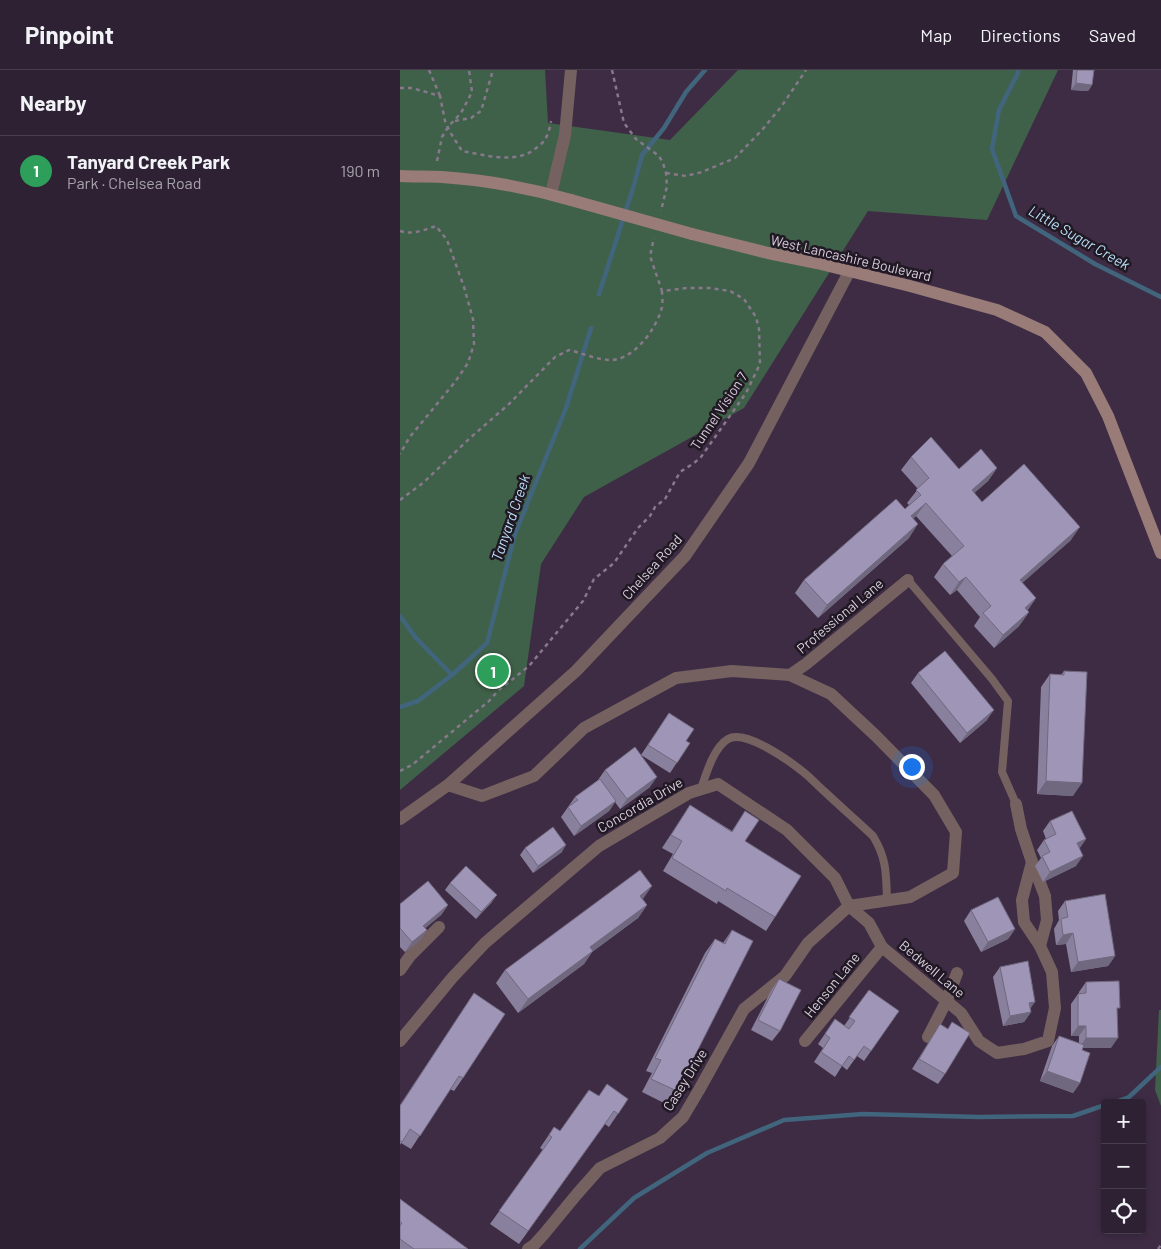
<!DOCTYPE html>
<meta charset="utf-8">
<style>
:root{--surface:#2e2133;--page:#36293b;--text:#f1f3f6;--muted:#a7a3ac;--line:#493e4e;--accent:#8bbbb9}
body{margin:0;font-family:Barlow,sans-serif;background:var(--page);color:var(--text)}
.controls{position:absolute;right:15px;bottom:15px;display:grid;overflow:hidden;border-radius:5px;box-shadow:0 2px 8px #0003}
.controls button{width:45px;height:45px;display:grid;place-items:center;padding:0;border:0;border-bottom:1px solid var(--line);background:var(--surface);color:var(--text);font:25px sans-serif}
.you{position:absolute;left:511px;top:696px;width:18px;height:18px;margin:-12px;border:4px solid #fff;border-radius:50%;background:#1a73e8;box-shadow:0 0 0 8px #1a73e833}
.badge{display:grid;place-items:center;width:32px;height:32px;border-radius:50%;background:var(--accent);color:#fff;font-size:16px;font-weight:700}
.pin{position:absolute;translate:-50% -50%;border:2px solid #fff;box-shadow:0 1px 5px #0006}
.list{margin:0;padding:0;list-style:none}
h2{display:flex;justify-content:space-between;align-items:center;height:65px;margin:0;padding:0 20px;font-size:21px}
h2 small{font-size:16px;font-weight:400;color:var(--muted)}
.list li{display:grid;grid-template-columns:32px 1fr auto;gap:15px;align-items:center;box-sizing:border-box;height:70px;padding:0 20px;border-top:1px solid var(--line)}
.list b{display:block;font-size:19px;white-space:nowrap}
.list p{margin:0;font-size:16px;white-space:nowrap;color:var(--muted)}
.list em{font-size:16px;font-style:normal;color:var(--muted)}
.icon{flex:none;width:28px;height:28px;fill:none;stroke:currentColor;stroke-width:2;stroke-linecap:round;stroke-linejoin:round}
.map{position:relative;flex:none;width:761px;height:1179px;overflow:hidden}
header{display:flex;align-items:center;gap:30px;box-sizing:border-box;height:70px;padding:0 25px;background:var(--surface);border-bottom:1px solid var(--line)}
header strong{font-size:24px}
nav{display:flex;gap:28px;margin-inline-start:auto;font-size:18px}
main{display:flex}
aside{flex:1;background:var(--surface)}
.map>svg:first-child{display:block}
.green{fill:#406149}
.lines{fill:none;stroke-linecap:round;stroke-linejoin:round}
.stream{stroke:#41657c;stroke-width:4.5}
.path{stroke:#87788c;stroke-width:2.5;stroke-dasharray:4 4;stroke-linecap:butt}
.service{stroke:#756260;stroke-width:8}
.minor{stroke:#756260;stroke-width:12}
.tertiary{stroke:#756260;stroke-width:12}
.secondary{stroke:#997b78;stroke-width:12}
.secondary-bridge{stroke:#997b78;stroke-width:12}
.wall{fill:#89809d}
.shaded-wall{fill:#6f687f}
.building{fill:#9f95b6;stroke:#6f687f}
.labels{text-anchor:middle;stroke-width:5;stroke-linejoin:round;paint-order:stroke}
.street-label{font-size:14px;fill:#d9cedd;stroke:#201823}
.water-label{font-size:15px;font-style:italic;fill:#badff7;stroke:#201823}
</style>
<header>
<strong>Pinpoint</strong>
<nav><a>Map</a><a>Directions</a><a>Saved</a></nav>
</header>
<main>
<aside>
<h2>Nearby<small></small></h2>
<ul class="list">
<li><span class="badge" style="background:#2e9e5b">1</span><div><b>Tanyard Creek Park</b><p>Park · Chelsea Road</p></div><em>190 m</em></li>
</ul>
</aside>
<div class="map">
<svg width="761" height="1179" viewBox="0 0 761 1179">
<rect width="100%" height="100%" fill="#3e2c44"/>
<g class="green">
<path d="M0,0H145L148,53L270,70L338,0H658L587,150L468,141L344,338L184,427L141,494L124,616L0,720Z"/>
<path d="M759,940H761V1036L755,1020Z"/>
</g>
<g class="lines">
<g class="stream">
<path d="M618,0V3L599,40L592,79L616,146L695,194L761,227"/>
<path d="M199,224L234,115L242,85L264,58L286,22L305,0"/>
<path d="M0,546L16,568L52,605"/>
<path d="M0,637L18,631L52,605L87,573L115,464L166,338L191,258"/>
<path d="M713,1033L729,1027L761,997"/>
<path d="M180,1179L234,1128L307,1083L384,1050L463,1044L579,1047L673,1046L705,1035"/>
</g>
<g class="path">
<path d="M29,0L40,26"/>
<path d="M212,0L224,53L236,69L259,86L263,93L266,103L267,116L261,141"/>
<path d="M0,18H12L40,26L45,51L50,62L62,81C85,85 113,94 134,80C137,77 141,75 143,72C148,66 150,58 151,51"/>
<path d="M55,51L71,48L81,41L93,0"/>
<path d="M37,91L42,67L48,57L61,43L72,22L69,0"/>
<path d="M266,103L286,106L302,102L335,88L362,60L381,37L406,0"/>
<path d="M0,161C12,165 24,160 36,156L47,170L64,217L73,249L74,274L68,293L55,312L9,368L0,384"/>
<path d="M0,430L23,413L70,368L109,334L155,287L169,280C182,283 197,290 211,290C234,290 257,258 262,237C263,232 262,226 262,221"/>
<path d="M0,701L12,695L89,631L98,621L129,596L183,531L194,509L214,493L238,458L250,446L255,437L265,429L280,402L294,393L301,387L346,323L360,294L359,259L356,247L344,229L330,221L310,218H287L262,221L250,186L254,168"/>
<path d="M758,1179L761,1175"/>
</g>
<g class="service">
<path d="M508,510L592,609L608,631L602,702L616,734"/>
<path d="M301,719C306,704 314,677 328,669C345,659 388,690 402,701C410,707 417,715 425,722C441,737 457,751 473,766C487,789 486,804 487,830"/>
</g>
<g class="minor">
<path d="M151,124L165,65L171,0"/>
<path d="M390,605L406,594L508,510"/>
<path d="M48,715L82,726L134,706L184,658L276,608L332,601L390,605L431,624L476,666L534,725L556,762L553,803L510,827L449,836"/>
<path d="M616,734L621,759L632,792L645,826L647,850L640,876"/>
<path d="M0,900L10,886L39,857"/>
<path d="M528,967L546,932L557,903"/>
<path d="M0,971L52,908L85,873L199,776L289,723L318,714L387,760L435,808L449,836L469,853L482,877L561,943L579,971L597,983L624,979L648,971L655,938L652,902L640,876L624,852L622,830L632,792"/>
<path d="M405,971L482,877"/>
<path d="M128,1179L134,1175L144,1164L177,1124L200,1098L260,1068L283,1047L299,1020L344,939L385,906L408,873L449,836"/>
</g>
<path class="tertiary" d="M0,749L48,715L176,601L285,486L349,393L449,202"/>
<g class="secondary">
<path d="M0,106C14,107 28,106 42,107C86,110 129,118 171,130"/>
<path d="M292,164L368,183L417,193L510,216L597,240L645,262L686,303L708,346L761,483"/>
</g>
<path class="secondary-bridge" d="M171,130L292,164"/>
</g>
<g class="wall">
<path d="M673,0H694L692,15L688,21L671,20Z"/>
<path d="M511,387L559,399L597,398L588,411L574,423L582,432L671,470L622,513L636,528L627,541L629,542L619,556L594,578L574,556L580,547L557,520L550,525L534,507L543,494L552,486L516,446L513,449L509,468L418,548L395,523L404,510L505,439L509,435L507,433L518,419L501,400Z"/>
<path d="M664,601L673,726L637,724L641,617L650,604L661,605Z"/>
<path d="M518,603L587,650L560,673L511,613Z"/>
<path d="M269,643L286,671L290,673L270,703L241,685Z"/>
<path d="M205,700L250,717L220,739L215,732L209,741L174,766L161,747L175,727L198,710Z"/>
<path d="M290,735L332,761L345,741V771L375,847L366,861L318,831L317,834L263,801L273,784L262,778Z"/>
<path d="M650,751L686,769L679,779L676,796L643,812L635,796L641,788L637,780L644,770L646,769L643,761Z"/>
<path d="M125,778L162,782L133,803L120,785Z"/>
<path d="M50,813L92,832L76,849L45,820Z"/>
<path d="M243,829L247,835L238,848L192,882L184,894L118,943L96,913L105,900Z"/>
<path d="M665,831L715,886L708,896L671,902L666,874L656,875L654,859L659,850L658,841Z"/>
<path d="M0,834L48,835L41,845L25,858L27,860L20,870L5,882L0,877Z"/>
<path d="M571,840L615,859L608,869L581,882L564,851Z"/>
<path d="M332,860L277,1021L268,1035L242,1022L252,1003L246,1001L305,883L315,869L323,873Z"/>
<path d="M600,897L630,939L631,942L624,952L603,956L593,907Z"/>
<path d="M379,909L380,961L372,971L351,960L372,919Z"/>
<path d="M686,912L717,942L711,978H683L680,1013L673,1023L640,1011L652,976L659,966L679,973V966H671V934L678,924H679V922Z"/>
<path d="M469,920L499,941L464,991L457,986L447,1000L442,996L435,1007L414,992L423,978L418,974L435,949L444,956Z"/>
<path d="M74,923L63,1008L54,1021L50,1019L11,1079L1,1073L0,1075V1035Z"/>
<path d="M540,954L545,1004L538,1014L512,999Z"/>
<path d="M199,1026L228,1029L209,1057L205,1054L119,1174L90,1154L143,1080L140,1078L154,1057L160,1061Z"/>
<path d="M0,1129L68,1179H0Z"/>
</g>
<g class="shaded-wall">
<path d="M676,13L692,15L688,21L671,20Z"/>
<path d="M597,398L588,411L563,433L572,420Z"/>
<path d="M526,433L516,446L502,459L511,446Z"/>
<path d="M518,454L509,468L418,548L427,535Z"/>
<path d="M680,457L671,470L611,523L620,510Z"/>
<path d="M566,507L557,520L550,525L559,512Z"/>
<path d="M636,528L627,541L625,538Z"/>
<path d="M629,542L619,556L594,578L603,565Z"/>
<path d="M594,640L587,650L560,673L567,663Z"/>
<path d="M257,707L250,717L220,739L227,729Z"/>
<path d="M646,711L682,713L673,726L637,724Z"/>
<path d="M216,731L209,741L174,766L181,756Z"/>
<path d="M686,769L679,779L677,773Z"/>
<path d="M166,775L162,782L133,803L138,796Z"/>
<path d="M683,786L676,796L643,812L650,802Z"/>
<path d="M252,816L243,829L240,826Z"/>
<path d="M97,825L92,832L76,849L81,842Z"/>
<path d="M48,835L41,845L16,866L23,856Z"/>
<path d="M247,835L238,848L192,882L184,894L118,943L128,929L190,877Z"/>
<path d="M615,859L608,869L581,882L588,872Z"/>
<path d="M27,860L20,870L5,882L12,872Z"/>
<path d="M673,863L666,874L656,875L663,865Z"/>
<path d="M715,886L708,896L671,902L678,892Z"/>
<path d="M635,932L628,942L629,933Z"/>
<path d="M631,942L624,952L603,956L610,946Z"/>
<path d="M678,956H686L679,966H671Z"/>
<path d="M686,968H718L711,978H679Z"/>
<path d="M647,1001L680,1013L673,1023L640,1011Z"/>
</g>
<g class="building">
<path d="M677,0H694L692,15L676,13Z"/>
<path d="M531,367L559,399L581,379L597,398L572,420L582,432L624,394L680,457L620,510L636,528L625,538L629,542L603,565L583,543L591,536L566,507L559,512L543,494L564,476L526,433L511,446L518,454L427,535L404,510L496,429L505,439L521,425L516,420L529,408L511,387Z"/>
<path d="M545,581L594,640L567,663L518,603Z"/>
<path d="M664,601L687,602L682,713L646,711L650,604L664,605Z"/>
<path d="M269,643L294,659L286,671L290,673L277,693L248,675Z"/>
<path d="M235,677L257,707L227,729L205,700Z"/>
<path d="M200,709L216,731L181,756L168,737L178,730L175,727Z"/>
<path d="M290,735L332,762L345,741L359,750L345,771L401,806L375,847L327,818L326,821L272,788L282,771L271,765Z"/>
<path d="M672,741L686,769L677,773L683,786L650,802L642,786L650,782L644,770L656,764L650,751Z"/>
<path d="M153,757L166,775L138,796L125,778Z"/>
<path d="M66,796L97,825L81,842L50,813Z"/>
<path d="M240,800L252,816L240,826L247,835L190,877L193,881L128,929L105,900Z"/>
<path d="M28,811L48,835L23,856L27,860L12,872L0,858V834Z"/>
<path d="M705,824L715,886L678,892L673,863L663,865L661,849L668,847L665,831Z"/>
<path d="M598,827L615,859L588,872L571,840Z"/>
<path d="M332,860L353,871L277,1021L251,1009L261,990L255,988L315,869L325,874Z"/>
<path d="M628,891L635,932L629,933L631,942L610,946L600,897Z"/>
<path d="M379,909L401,920L380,961L358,950Z"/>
<path d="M719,911L720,938H717L718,968H686V956H678V924L686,923V912Z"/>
<path d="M469,920L499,941L471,981L464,976L454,990L449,986L442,996L421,982L430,968L425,964L435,949L449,959L455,951L449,947Z"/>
<path d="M74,923L105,944L63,1008L59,1006L20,1066L10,1059L2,1072L0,1071V1036Z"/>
<path d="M552,952L570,963L545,1004L519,989L540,954L548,959Z"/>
<path d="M659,966L684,975L682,980L690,983L680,1013L647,1001Z"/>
<path d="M207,1014L228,1029L218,1044L214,1041L128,1161L99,1141L152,1067L149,1065L154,1057L160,1061L189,1020L199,1026Z"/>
<path d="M0,1129L68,1179H14L0,1169V1156L2,1153L0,1152Z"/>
</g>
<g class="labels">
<g class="street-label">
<text transform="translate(451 188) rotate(13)" y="5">West Lancashire Boulevard</text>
<text transform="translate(319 341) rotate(-56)" y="5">Tunnel Vision 7</text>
<text transform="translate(252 497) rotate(-48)" y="5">Chelsea Road</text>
<text transform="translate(440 546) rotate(-40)" y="5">Professional Lane</text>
<text transform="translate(240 735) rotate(-30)" y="5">Concordia Drive</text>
<text transform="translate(532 899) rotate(40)" y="5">Bedwell Lane</text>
<text transform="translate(432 915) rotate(-51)" y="5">Henson Lane</text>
<text transform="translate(285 1010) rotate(-58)" y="5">Casey Drive</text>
</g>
<g class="water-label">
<text transform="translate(679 168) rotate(30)" y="5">Little Sugar Creek</text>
<text transform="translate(111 448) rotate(-71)" y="5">Tanyard Creek</text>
</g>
</g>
</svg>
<div class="controls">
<button>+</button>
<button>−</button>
<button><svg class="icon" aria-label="locate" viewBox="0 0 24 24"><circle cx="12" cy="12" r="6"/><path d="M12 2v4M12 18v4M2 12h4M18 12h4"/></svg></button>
</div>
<div class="you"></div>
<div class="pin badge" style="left:93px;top:601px;background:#2e9e5b">1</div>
</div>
</main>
